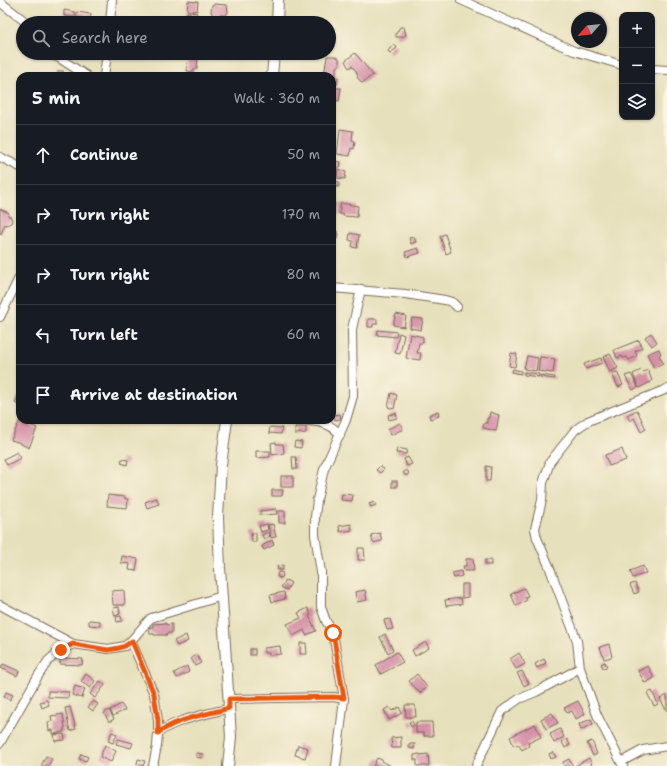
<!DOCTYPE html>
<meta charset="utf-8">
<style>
:root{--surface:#171b24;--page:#242831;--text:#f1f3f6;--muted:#9ea1a6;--line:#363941}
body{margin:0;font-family:"Shantell Sans",sans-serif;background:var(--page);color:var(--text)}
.controls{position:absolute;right:12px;top:12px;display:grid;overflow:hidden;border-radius:8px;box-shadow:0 1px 3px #0004}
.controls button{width:36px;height:36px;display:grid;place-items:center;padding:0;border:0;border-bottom:1px solid var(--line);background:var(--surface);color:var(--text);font:20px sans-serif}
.compass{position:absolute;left:571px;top:12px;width:36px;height:36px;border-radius:50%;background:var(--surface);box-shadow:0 1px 3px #0004;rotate:243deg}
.stop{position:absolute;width:12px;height:12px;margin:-9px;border:3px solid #ea580c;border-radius:50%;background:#fff}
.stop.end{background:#ea580c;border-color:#fff;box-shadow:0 1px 4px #0008}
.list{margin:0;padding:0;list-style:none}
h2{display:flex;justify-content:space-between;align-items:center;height:52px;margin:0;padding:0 16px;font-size:17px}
h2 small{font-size:13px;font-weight:400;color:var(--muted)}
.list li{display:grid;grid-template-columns:26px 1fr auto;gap:12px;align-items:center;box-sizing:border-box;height:60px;padding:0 16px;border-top:1px solid var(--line)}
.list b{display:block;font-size:15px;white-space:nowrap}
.list em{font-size:13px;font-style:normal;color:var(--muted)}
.icon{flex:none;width:22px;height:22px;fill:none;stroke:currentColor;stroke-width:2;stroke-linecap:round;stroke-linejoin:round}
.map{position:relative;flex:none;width:667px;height:766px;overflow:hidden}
.search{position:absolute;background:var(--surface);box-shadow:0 1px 3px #0004;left:16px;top:16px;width:320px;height:44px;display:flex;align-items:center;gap:10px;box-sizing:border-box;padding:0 14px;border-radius:22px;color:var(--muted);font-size:15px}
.panel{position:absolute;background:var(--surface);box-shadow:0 1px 3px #0004;left:16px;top:72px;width:320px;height:352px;border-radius:12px}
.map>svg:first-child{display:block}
.building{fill:#d590a7}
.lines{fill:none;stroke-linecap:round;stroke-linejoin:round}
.minor-casing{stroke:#776a55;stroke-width:10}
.tertiary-casing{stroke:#776a55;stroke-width:12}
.minor{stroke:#fff;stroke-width:8}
.tertiary{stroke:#fff;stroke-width:10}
.route{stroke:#ea580c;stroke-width:5}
</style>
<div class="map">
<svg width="667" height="766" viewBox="0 0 667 766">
<rect width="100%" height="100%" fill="#fcf5e5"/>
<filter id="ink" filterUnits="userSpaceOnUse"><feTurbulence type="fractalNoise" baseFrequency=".025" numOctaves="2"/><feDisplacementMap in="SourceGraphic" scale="8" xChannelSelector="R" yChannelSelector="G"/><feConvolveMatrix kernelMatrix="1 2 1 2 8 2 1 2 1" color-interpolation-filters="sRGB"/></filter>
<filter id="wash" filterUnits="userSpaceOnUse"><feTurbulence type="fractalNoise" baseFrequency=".012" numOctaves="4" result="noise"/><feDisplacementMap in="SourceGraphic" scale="16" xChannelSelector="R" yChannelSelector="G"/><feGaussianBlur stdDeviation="0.9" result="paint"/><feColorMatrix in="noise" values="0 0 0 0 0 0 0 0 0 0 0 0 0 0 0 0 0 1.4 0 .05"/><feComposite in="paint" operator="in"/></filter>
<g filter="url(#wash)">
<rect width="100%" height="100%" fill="#e7e0bc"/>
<g id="blocks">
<g class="building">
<path d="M188,1L198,2L197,11L187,10Z"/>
<path d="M214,4L227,5L228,12L226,15H218L216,18H213L211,11L212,5Z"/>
<path d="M64,10L75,12V17L64,16Z"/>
<path d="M77,12L91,14L90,20L76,17Z"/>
<path d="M187,12L197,13L196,23H186Z"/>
<path d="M400,27H404L406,35L402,37H396V34Z"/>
<path d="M393,45H395L397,48L390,53L388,51Z"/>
<path d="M188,53H198L197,69H194V72L187,71Z"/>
<path d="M355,53L373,75L362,83L357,77L358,75L356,71L352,66L349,68L345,61Z"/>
<path d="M327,56H333L339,58V66L336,67V77H338L337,85L332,86V76H324Z"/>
<rect x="58" y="71" width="5" height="5"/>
<path d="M335,88H341L339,101L333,100Z"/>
<path d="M340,129L353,131L352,140L355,141L354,149L351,148L350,156L337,154Z"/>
<path d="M332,161L341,162L340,167H338L336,177L332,176Z"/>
<path d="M338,169L346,172L345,179L337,178Z"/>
<path d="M332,180L339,182V187L332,186Z"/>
<path d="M332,202L335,203L334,217L332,216Z"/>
<path d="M341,203L358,206L357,217L343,216V214H339Z"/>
<path d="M0,209L9,213L8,216L11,217L12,220L11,223L7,225L5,224L1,234L0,233Z"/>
<path d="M335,231H337V234H338L337,239H334Z"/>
<path d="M350,233L359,235L357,248L352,247L353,241L349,240Z"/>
<path d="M445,234L451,252L446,254L440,236Z"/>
<path d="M414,237L416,242L411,244L409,238Z"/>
<path d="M418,248L420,253L407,257L405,252Z"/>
<path d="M396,314L406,316L404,327L393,325Z"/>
<path d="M412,318L423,319L421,330L410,328Z"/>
<path d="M368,319H377V324H373V327H368Z"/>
<path d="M378,330L397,332L396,337L377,335Z"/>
<path d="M399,333L404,335L400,354L395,353Z"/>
<path d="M651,333L657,342L652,346L645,337Z"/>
<path d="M410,334L423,337V343H419L417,353H421L420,360L406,358Z"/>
<path d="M639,340L642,348L635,351L637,356L629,360L627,357L623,358L622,356L617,358L614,350Z"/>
<path d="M659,349L661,354L659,355L663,363L654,368L647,354Z"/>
<path d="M511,353L517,354L515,367L509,366Z"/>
<path d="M610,354L618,368L610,372L603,357Z"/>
<path d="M527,356L538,358L536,371L524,369Z"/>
<path d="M540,357L555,359L553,373L538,371Z"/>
<path d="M601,358L602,363L586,369L584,364Z"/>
<path d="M513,369L521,371V374L512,372Z"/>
<path d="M641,370L643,372L648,370L652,381L639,388L633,374Z"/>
<path d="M524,372L539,374V377L524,375Z"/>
<path d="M617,372L623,385L618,387L612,374Z"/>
<path d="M631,374L638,387L633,390L625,376Z"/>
<path d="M541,375L555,377V379L540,377Z"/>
<path d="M20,393V406L15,403Z"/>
<path d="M391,393L397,395L394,409L388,407Z"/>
<path d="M637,410L646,429L641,432L634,418L630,421L627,415Z"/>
<path d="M438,411L439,416L430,419L429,415Z"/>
<path d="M490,412L499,415L496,431L483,428L484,423H487V418H489Z"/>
<path d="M396,413L397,418L389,420L388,415Z"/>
<path d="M340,414L341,419L335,420L334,415Z"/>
<path d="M20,420L37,428L29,448L21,444V443L11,440Z"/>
<path d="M400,423L403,429L391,435L388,429Z"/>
<path d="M270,427L282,428L281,434L269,433Z"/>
<path d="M295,427H306V433L295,434Z"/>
<path d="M295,441L302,442L301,448L294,447Z"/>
<path d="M276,442V444H283L284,453L272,455L271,443Z"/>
<path d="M397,448L407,450L406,454L396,453Z"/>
<path d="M622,449L626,460L609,466L605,455Z"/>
<path d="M256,451H270V457L256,458Z"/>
<path d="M17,452L21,458L7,465L4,459Z"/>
<path d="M292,457H296L297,469H293Z"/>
<path d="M408,457L412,464L407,466L404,459Z"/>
<path d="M122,459L128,460L127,465L121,463Z"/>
<path d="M380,466L384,469L380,473L376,470Z"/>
<path d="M486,466L491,467L490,481H486Z"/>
<circle cx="406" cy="473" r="2.5"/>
<rect x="281" y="476" width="12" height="11"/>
<rect x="392" y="481" width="5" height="6"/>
<path d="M272,490H283L282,496H272Z"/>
<path d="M342,494L353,495L352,501L341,500Z"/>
<path d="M108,495L125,497V499H128L127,508L107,506Z"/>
<path d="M157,498L159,504L147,508L145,502Z"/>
<path d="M374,502L376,505L371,507L369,504Z"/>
<path d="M276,509L277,514L260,515V511Z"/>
<rect x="279" y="511" width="6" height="12"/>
<path d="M267,524L268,530L261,532L259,526Z"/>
<path d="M273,524L276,537L271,538L268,525Z"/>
<path d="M351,524L352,530L340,532L339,526Z"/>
<path d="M268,532L270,536L264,539L262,535Z"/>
<path d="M251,533H256V542H252Z"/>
<path d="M380,533L382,541L373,543L371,535Z"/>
<path d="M272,540L274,545L264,550L262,546Z"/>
<path d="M358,548H364L365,560H358Z"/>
<path d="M122,556L138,559L136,571L129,570L130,564L121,563Z"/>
<path d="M466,559H473L474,571H464L463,566H466Z"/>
<rect x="485" y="560" width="6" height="5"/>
<path d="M283,565V570H278L277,566Z"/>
<path d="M643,566L646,573L633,578L630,571Z"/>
<path d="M461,571L462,576L454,578L452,573Z"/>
<circle cx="280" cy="575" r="3"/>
<path d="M286,580L291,583L287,590L281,587Z"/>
<path d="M635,583L639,592L634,594L630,585Z"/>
<path d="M462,584H468V597L462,598Z"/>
<path d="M524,588L528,596L525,597L527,600L516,606L511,594Z"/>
<path d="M124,590L125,605H113L112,591Z"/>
<path d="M365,590L367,600L357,602L355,592Z"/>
<path d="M284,592L285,599L272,602L270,595Z"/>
<path d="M461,598L462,604L446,606L445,600Z"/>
<path d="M119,607L120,614L115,616L113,608Z"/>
<path d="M308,608L311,615L309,616L316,631L306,635L304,630L293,636L287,624L301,618L298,613Z"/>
<path d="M121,616L122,621L117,622L116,617Z"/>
<path d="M390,619L393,629L387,630L384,620Z"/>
<path d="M89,620L100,621V626L89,625Z"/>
<path d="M166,623V625L172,624V633H167V635H154V634H150L149,627H153V624Z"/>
<path d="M385,634L393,650L388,653L380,637Z"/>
<path d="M186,635L188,641L177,646L174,641Z"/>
<path d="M426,642L429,648L415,656L412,650Z"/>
<path d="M300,643H306L307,654H300Z"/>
<path d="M609,644L612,657L604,659L600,647Z"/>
<path d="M280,646L281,654L269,655V653H264V648Z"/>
<rect x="250" y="649" width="5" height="6"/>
<path d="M397,652L403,662L381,674L376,665Z"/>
<path d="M519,653L525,664L516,669L510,659Z"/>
<path d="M197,655L201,663L195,666L191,658Z"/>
<path d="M60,658L83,659L82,665L60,664Z"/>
<path d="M544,659L546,663L537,668L535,664Z"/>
<path d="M605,662L607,667L603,668L601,664Z"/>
<path d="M3,664L19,671L17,676L1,668Z"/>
<path d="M187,666L189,672L177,678L174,673Z"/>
<path d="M648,666L654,678L645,683L638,671Z"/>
<path d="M522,671L529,683L524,686L517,673Z"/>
<path d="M86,674L95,681L90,688L81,682Z"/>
<path d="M417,674L427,687L420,693L409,681Z"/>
<path d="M100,681L105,685L95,698L90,694Z"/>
<path d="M75,686L85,689L82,698L72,695Z"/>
<path d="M48,691L69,692L68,698L48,697Z"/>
<path d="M652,691L658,704L654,706L647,693Z"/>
<path d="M6,692L13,695L10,700L4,697Z"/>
<path d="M667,695V711L660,699Z"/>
<path d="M47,700L49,705L42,708L40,702Z"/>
<path d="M93,701L98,704L93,711L88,707Z"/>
<path d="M578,701L585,714L576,719L572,711L567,713L564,708Z"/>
<path d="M121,704L125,710L113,716L110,710Z"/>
<path d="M405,705H415L416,717H406Z"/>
<path d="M70,707L76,729L70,731L65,708Z"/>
<path d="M389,707L392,711L399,707L402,713L389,720L384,710Z"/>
<path d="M109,710L114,719L109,722L104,713Z"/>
<path d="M552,713L558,723L546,729L541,719Z"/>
<path d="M63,714L65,728H64V732L53,734V730L49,731L48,722L52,721L51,716Z"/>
<path d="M591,719L593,724L581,730L579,724Z"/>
<path d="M412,721L414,725L411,727L409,722Z"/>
<path d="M416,722H432L433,736H424V733H416Z"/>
<path d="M535,724L541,737L528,743L529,746L522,750L518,744L514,746L510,737Z"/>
<path d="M560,729L564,737L554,743L550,734Z"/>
<path d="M112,732L117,734L113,743L108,741Z"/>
<path d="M64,734L65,740L55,741L54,735Z"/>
<path d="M401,737V748H392L391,738Z"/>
<path d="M118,739L133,743L131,748L116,744Z"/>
<path d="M567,739L570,745L565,748L562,742Z"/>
<path d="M592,741L597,754L593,756L587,743Z"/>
<path d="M409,744H415L414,749L409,748Z"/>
<path d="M105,745L116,751L111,762L100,757Z"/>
<path d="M298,745L308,748L305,758L295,755Z"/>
<path d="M553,752L556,757L551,759L549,754Z"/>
<path d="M196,753L203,754L202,758L196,757Z"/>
<path d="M81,754L88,757L86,761L79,759Z"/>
<path d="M420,754V755L428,754L429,766H417V760H414V755Z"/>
<path d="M46,756L52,759L48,766H41Z"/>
<path d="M377,758L382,760V761L391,766H373Z"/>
<path d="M589,758L592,764L589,766H575Z"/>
<path d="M138,759L145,761L143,766L137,764Z"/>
<path d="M569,759L573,766H564L563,762Z"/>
</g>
</g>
</g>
<g filter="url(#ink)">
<use href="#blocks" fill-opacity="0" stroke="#776a55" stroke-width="1"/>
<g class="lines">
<defs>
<g id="minor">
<path d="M461,0L574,51L622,65"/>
<path d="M0,2L27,23"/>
<path d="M110,23L112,0"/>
<path d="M47,53L59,58L87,76"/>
<path d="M652,69L667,70"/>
<path d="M104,76L107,53"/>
<path d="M0,157L20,167"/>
<path d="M332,288L405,294L445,300L452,302L457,307"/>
<path d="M0,317L20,276"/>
<path d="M288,420C306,421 329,419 340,435"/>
<path d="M0,605L73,644L108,649L125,646L131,641L147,622L151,618L222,596"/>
<path d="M131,641L154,694L158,720V733L157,746L153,766"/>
<path d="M229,699L334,697L344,699"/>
<path d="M158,733C178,718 206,715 229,708"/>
<path d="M0,743L38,676L48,661L57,653L73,644"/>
<path d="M621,762L643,750L667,746"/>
<path d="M336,766L344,699L333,633L326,621L321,607V572L315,535V517L317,500L324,469L346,420L353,396L352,329L361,289"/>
<path d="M476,766L502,711L519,699L536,692L580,668"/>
<path d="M623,766L597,715L580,668L577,641L549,566L537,538L535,529L542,500L543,483L550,462L575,430L588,421L667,389"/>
</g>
<g id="tertiary">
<path d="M277,23L278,0"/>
<path d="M272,76L274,53"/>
<path d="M227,420L221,465L218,517L220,568L231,737L228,766"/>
</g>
</defs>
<use href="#minor" class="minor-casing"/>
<use href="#tertiary" class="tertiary-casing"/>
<use href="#minor" class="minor"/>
<use href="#tertiary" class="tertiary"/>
</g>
</g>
<g class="lines" filter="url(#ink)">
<path class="route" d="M61,650L73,644L108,650L119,648L125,646L132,641L154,694L158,720V733C178,718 206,715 229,708V699L334,697L344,698L333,633"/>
</g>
</svg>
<div class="controls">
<button>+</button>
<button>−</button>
<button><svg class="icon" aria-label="layers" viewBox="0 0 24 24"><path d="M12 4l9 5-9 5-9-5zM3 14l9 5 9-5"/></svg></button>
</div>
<svg class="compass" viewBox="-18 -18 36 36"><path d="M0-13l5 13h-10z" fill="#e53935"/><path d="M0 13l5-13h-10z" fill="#9ea1a6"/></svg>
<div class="stop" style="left:333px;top:633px"></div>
<div class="stop end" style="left:61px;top:650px"></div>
<div class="search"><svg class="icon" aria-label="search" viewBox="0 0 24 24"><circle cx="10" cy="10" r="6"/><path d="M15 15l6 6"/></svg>Search here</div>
<section class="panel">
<h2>5 min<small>Walk · 360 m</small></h2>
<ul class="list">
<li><svg class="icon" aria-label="ahead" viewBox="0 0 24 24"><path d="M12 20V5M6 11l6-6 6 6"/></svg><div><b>Continue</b></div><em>50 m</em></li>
<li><svg class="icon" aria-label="right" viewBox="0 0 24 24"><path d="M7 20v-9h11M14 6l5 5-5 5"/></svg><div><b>Turn right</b></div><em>170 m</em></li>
<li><svg class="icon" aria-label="right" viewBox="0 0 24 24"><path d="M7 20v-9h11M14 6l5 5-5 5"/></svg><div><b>Turn right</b></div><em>80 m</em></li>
<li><svg class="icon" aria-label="left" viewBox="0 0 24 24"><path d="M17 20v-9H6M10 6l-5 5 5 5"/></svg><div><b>Turn left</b></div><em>60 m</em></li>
<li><svg class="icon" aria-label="arrive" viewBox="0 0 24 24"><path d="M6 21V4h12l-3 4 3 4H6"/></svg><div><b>Arrive at destination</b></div></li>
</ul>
</section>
</div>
